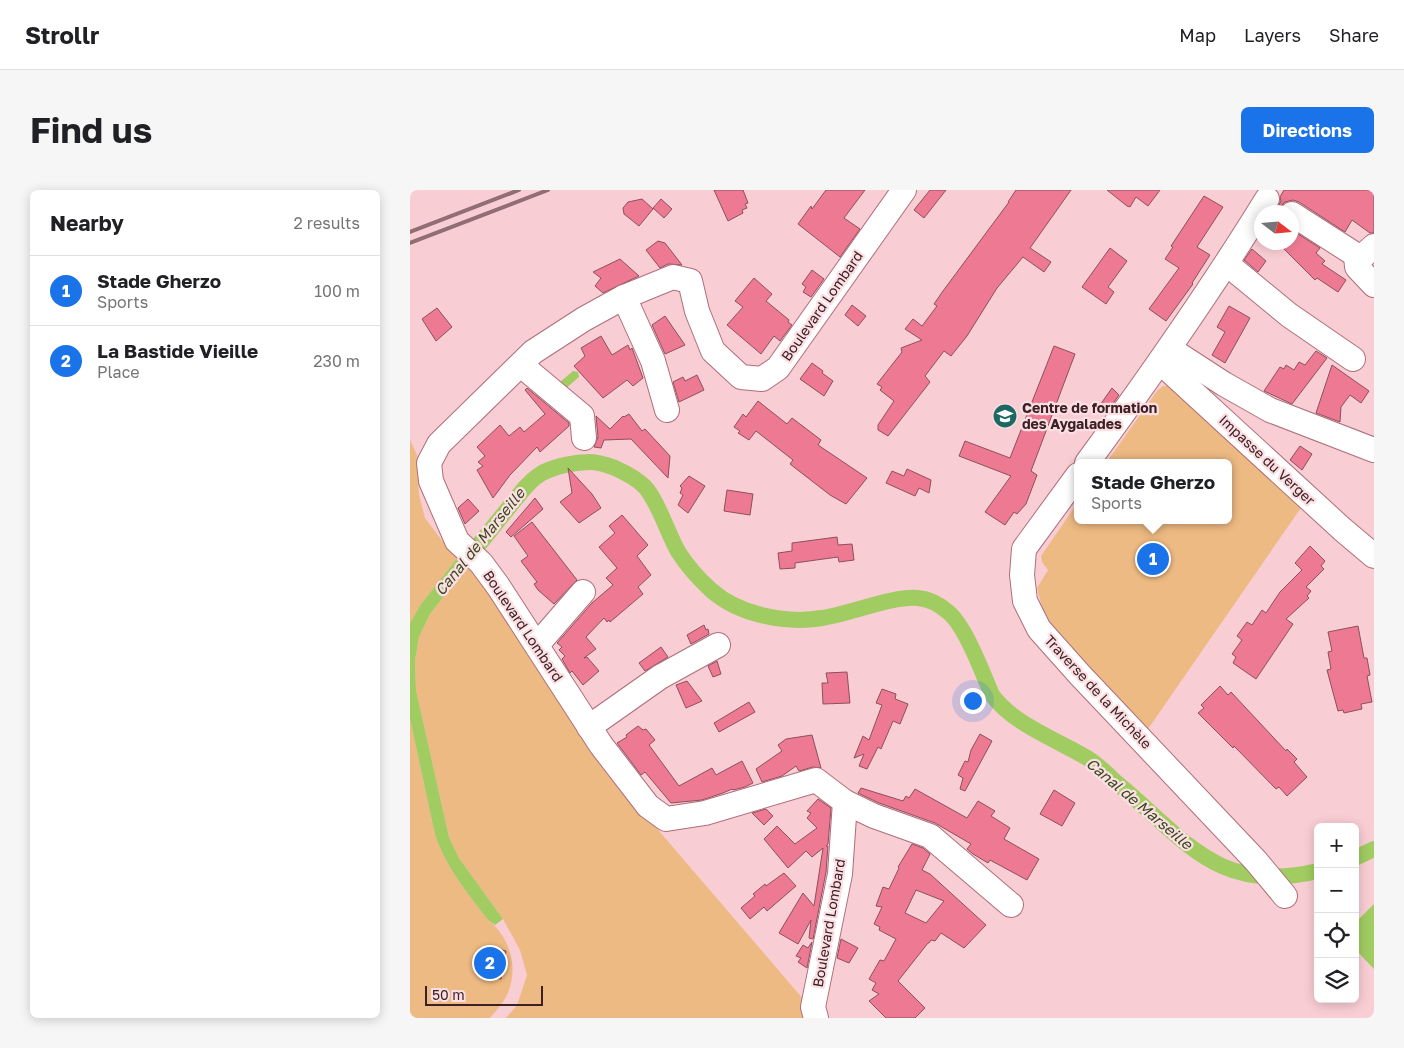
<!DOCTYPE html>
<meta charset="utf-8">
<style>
:root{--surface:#fff;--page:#f6f6f6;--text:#202124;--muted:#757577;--line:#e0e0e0;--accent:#1a73e8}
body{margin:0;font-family:"Golos Text",sans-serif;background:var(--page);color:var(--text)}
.controls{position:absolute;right:15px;bottom:15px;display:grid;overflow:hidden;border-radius:8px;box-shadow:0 2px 12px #0003}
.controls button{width:45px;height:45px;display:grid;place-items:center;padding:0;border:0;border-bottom:1px solid var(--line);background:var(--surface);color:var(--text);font:25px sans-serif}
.compass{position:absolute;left:844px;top:15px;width:45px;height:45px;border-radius:50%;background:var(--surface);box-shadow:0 2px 12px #0003;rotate:106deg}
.scale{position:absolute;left:15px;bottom:12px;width:118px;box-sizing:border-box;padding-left:5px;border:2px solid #3b2025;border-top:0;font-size:14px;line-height:18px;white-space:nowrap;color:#3b2025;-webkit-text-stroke:4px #fcdfe3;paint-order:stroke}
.you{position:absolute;left:562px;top:510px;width:18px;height:18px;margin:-12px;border:4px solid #fff;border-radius:50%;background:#1a73e8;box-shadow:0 0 0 8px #1a73e833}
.badge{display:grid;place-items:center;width:32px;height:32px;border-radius:50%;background:var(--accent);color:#fff;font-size:16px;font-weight:700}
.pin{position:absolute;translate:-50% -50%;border:2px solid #fff;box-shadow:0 1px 5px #0006}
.popup{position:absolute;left:664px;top:269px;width:158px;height:65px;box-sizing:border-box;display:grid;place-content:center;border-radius:8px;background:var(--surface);filter:drop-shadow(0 1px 4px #0005);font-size:16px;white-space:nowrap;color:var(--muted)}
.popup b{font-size:19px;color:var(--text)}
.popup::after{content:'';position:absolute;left:50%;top:100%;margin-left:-10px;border:10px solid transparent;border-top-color:var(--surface)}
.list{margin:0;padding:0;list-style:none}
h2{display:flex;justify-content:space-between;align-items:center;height:65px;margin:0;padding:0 20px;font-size:21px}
h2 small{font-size:16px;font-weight:400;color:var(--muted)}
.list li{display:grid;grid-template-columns:32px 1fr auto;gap:15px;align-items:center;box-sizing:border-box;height:70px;padding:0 20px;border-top:1px solid var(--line)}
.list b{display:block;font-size:19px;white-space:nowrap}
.list p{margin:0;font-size:16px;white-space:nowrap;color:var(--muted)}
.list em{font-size:16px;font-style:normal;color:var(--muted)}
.icon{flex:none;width:28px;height:28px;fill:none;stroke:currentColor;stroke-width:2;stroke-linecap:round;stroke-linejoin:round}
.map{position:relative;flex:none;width:964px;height:828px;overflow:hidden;border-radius:8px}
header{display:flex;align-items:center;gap:30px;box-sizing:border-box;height:70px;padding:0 25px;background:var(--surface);border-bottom:1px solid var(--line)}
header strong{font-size:24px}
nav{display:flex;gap:28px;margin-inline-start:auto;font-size:18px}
.intro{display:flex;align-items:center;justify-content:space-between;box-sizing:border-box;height:120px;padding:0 30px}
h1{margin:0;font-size:35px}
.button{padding:12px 22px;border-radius:8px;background:var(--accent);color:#fff;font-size:18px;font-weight:700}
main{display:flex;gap:30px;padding:0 30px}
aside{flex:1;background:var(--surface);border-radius:8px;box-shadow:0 2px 12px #0003}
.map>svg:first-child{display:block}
.green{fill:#eeba83}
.water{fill:#a0cc61}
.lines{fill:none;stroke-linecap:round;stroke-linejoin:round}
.canal{stroke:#a0cc61;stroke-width:16}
.building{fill:#ed7992;stroke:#8d505c;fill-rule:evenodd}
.minor-casing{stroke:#af6e7a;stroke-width:26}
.minor{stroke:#fff;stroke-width:24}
.rail{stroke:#906e73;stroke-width:4}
.labels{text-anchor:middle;stroke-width:4.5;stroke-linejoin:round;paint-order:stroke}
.street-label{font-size:14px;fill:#3b2025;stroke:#fcdfe3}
.poi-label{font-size:14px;font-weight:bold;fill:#3b2025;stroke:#fcdfe3;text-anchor:start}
.water-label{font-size:15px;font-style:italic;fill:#37491e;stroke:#fcdfe3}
</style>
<header>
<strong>Strollr</strong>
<nav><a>Map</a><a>Layers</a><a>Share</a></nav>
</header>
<div class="intro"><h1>Find us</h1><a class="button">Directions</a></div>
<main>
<aside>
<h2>Nearby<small>2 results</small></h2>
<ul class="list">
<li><span class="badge">1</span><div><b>Stade Gherzo</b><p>Sports</p></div><em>100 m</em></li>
<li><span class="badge">2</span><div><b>La Bastide Vieille</b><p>Place</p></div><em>230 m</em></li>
</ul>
</aside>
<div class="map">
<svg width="964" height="828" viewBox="0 0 964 828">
<rect width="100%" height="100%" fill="#f9cdd4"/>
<g class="green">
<path d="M764,195L895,312L738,539L655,454L635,430L627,398L638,380L632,372L631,366L668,312V330H818V273H696L747,201L753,196Z"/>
<path d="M0,250L7,265L9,305L15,328L36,356L49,366L11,414L0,433Z"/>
<path d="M60,373L207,592L394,810L396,828H96L107,815L117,785L110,760L93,729L49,668L39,647L6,500L5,471L9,447L20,424Z"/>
<path d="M0,529L25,645C37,679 56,701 78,730C101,748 109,779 97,805C93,813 86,821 80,828H0Z"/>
</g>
<g class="water">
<path d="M163,181L168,182L169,187L155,199L150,192Z"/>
<path d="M49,366L60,373L20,424L9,447L5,471L6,500L39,647L49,668L93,729L85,735L78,730C56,701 37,679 25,645L0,529V433L11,414Z"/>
<path d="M964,714V779L945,759V733Z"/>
</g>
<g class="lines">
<g class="canal">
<path d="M55,371C69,355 82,338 96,321C107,308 117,292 132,283C146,276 165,272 180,272C189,272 197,275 205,278C216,283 226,288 234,296C248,310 258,345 269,363C278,377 289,389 301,400C329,425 376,434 412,428C440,424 481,406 508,408C519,409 530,415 538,422C555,435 573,484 582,505C604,535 648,550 679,569C690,576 699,586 708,594C776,650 808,705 908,681"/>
<path d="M945,668L964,659"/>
</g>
</g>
<g class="building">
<path d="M304,0H333L338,13L335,14L337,18L332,20L333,23L318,31Z"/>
<path d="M416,0H455L434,28L450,39L430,67L388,34L401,16L402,19Z"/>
<path d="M520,0H536L514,28L504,20Z"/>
<path d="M606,0H661L620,58L641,72L634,82L613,67L587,98L557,146L541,166L534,161L515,186L520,192L478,246L468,240V235L484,211L470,200L472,197L467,194L492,162L491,158L512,150L495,139L503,129L512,136L527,116L524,114L533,101L599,12H598Z"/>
<path d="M697,0H750L738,16L726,7L720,17L717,16Z"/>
<path d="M874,0H964V43H960L942,30L935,42L889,12L883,10L875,12L871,16L868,22H865L871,11L870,7Z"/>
<path d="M794,6L813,17L787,57L800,65L782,93L783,94L756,131L739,119L769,78L755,69L763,57L761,56Z"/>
<path d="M232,9L243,19L229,36L214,24L213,18L218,12Z"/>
<path d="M251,9L262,19L254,28L243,18Z"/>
<path d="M882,40L910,58L906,63L915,71L912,74L936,90L928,102L907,88L905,90L867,52H882Z"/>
<path d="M248,51L255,53L272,75L258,74L250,78L236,60Z"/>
<path d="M700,58L717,71L698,97L704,102L696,114L672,97Z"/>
<path d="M842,59L856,71L848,82L834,70Z"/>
<path d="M210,69L229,86L193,103L185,96L191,88L183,82Z"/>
<path d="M402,80L414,89L401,107L393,102L396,97L392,94Z"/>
<path d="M344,88L362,104L356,111L379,130L378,132L382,135L370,151L364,146L351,164L317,135L333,117L325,111Z"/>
<path d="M442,115L456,126L448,136L435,125Z"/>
<path d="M819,116L840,128L815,173L802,165L815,142L807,137Z"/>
<path d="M27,118L42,137L26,151L12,129Z"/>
<path d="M255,126L275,155L255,164L242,135Z"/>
<path d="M191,146L202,165L218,155L220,160L222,158L233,188L223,196L217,190L193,208L164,176L175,166L171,158Z"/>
<path d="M644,156L665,164L621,281L627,285L616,314L607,324L604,322L595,335L575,322L601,286L549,266L555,251L600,268Z"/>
<path d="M906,161L917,168L882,214L854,201L870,177L874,179L876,175L884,180L889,172L895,175Z"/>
<path d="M402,173L413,181L412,183L423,191L414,206L390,189Z"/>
<path d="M922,175L959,201L951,213L940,205L931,217L930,232L906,223Z"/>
<path d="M287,185L294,200L269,212L263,192L273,187L275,191Z"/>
<path d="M117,198L159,233V236L130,262L127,257L100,285L83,308L67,280L73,276L68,272L75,266L67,257L90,235L99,246L110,237L114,242L135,224L115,200Z"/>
<path d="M702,198L709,205L698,221L690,215Z"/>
<path d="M348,211L377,234L382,228L411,250L408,255L457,288L436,314L420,305L380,274L383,270L346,241L339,250L328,243L330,241L324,237L333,224L336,227Z"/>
<path d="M219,224L232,241L235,239L260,266L258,288L221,249L194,250L191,258L184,257L188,247L186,226L200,239L213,226L214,227Z"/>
<path d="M890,256L902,264L892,280L880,270Z"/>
<path d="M158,278L182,304L191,318L169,333L150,312L162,303Z"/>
<path d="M497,279L521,290L519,303L509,298L505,306L476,293L482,281L494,286Z"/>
<path d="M279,286L295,296L278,323L268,315L273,305L270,303L272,298L270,296Z"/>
<path d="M317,300L343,304L340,325L314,321Z"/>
<path d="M125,308L133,319L101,347L96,342Z"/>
<path d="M58,309L69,321L55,334L48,318Z"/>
<path d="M212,325L238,355L227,366L241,385L228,397L233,404L200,432L199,430L197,432L194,428L176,447L186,459L174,468L177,467L189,481L173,495L162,481L160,483L152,469L155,466L149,460L152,457L147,453L182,413L203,395L196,388L207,378L189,357L205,343L199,336Z"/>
<path d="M122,332L167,390L144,414L128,400L124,394L127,392L111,371L118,366L104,346Z"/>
<path d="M427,347L428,355L442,354L444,370L429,372L428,367L399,371L385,373V378L370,379L368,363L382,361V353Z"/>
<path d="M900,356L915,371L911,376L914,379L896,397L901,401L897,406L899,408L876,429L883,434L846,489L823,473L826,467L822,464L832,450L827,446L837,432L842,435L852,420L856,423L870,402L892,380L885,373Z"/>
<path d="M294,435L296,440L298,439L299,444L281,454L277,445Z"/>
<path d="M948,436L954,468H957L960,485L957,486L962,512L951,514L952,519L934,523L933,520L928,521L917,480L921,479L918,462L922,461L918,442Z"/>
<path d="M251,457L258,467L235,481L229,473Z"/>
<path d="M307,471L311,484L303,487L298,476Z"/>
<path d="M437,482L440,513L413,514L412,493H418L416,483Z"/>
<path d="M277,491L292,511L276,518L266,495Z"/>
<path d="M810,496L818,505L821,502L876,561L877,559L887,569L884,572L897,587L877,606L869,597L866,599L824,556L823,558L788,523L794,518L791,515Z"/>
<path d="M472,499L486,504L485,509L498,514L490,534L483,531L471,559L468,557L457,579L449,576L454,564L444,568L453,546L459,550L472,515L466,513Z"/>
<path d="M339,512L345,522L309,542L304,533Z"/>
<path d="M228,536L233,540L236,539L245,550L239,555L269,596L302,578L306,585L332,571L343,593L335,597L323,600L322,599L313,603L292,610L261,613L235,582L231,585L207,553L217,547L216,545Z"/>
<path d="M570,544L582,551L555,601L550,599L553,588L548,585L555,571L558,572L561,560Z"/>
<path d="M402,545L411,578L403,577L389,581L386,576L372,586L352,592L346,579L372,561L368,555L376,549Z"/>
<path d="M451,598L493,611L496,606L499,608L505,599L557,628L568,611L585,621L581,626L600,638L594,649L629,669L617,690L580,670L578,673L563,664L557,659L561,654L525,633L469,613L448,603Z"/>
<path d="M644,600L665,613L652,636L630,624Z"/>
<path d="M408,609L421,618L418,654L416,656H418L416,682L403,749L399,748L401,730L388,754L369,743L393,703L404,716L413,658L402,667L396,661L378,678L354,649L367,636L385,654L407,638L397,628L401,623L397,621Z"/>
<path d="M356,619L363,626L354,635L342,623Z"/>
<path d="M502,654L513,658L520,664L512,680L520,684L576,735L554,758L531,743L525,751L521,750L519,753H518L488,791L515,818L505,828H476L459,811L469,804L462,800L466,793L459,789L470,770L474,771L486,749L469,740L470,737L464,734L472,717L466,716L473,697L479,699L489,678L488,677ZM506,700L534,711L516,733L495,723Z"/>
<path d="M374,683L386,696L357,721L354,717L340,729L331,718L345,706L343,704L355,694L356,696Z"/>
<path d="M431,749L448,758L439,773L427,768Z"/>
<path d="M402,752L397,778L388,772L391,768L386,766L393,755L398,758Z"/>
<path d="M83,758L96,761L91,789L76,787Z"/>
</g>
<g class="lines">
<defs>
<g id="minor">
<path d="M882,24L946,65L953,66L964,56"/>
<path d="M946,65L947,77L964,95"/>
<path d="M817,74L879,125L943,169"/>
<path d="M214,107L243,171L257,220"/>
<path d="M760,159L814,194L860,220L964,260"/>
<path d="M750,172L932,339L964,366"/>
<path d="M111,175L172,226L174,248"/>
<path d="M677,273C740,187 801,100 857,9"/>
<path d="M668,285L614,359L612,385L615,411L629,439L670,485L846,671L875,706"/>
<path d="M127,455L173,402"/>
<path d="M179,537L250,487L308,455"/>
<path d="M435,612L464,626L520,646L601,715"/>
<path d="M406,828L403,817L430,684L435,612L406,590L295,623L256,629L238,616L191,555L88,396L71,373L47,351L21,291L19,273L29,254L123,162L174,129L214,107L263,87L280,91L287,121L303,161L331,187L352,189L368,178L494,0"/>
</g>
</defs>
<use href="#minor" class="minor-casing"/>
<use href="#minor" class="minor"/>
<g class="rail">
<path d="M0,42L109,0"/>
<path d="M0,53L138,0"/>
</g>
</g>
<defs>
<symbol id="school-disc" viewBox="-11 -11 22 22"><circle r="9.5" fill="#1d6863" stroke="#fcdfe3"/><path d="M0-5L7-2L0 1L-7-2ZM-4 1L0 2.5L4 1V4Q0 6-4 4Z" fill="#fff"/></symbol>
</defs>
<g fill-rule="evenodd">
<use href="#school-disc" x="581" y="212" width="28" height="28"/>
</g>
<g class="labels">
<g class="street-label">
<text transform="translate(412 116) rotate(-55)" y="5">Boulevard Lombard</text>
<text transform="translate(857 270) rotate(43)" y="5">Impasse du Verger</text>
<text transform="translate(113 436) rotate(56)" y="5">Boulevard Lombard</text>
<text transform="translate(688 502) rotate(47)" y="5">Traverse de la Michèle</text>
<text transform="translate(419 733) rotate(-80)" y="5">Boulevard Lombard</text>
</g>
<g class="poi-label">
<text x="612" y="223">Centre de formation<tspan x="612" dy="16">des Aygalades</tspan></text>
</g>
<g class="water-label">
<text transform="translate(70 352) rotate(-51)" y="5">Canal de Marseille</text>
<text transform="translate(729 614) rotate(40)" y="5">Canal de Marseille</text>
</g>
</g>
</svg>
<div class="controls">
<button>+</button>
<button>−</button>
<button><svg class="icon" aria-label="locate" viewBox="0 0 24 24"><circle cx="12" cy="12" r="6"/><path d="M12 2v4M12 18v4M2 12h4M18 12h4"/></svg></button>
<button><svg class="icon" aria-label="layers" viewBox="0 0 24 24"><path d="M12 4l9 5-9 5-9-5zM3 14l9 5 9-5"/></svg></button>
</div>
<svg class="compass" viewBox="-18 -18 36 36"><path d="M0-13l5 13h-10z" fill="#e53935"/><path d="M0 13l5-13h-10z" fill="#757577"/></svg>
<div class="scale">50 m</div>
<div class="you"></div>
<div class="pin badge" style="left:743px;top:369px">1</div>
<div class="popup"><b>Stade Gherzo</b>Sports</div>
<div class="pin badge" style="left:80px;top:773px">2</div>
</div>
</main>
